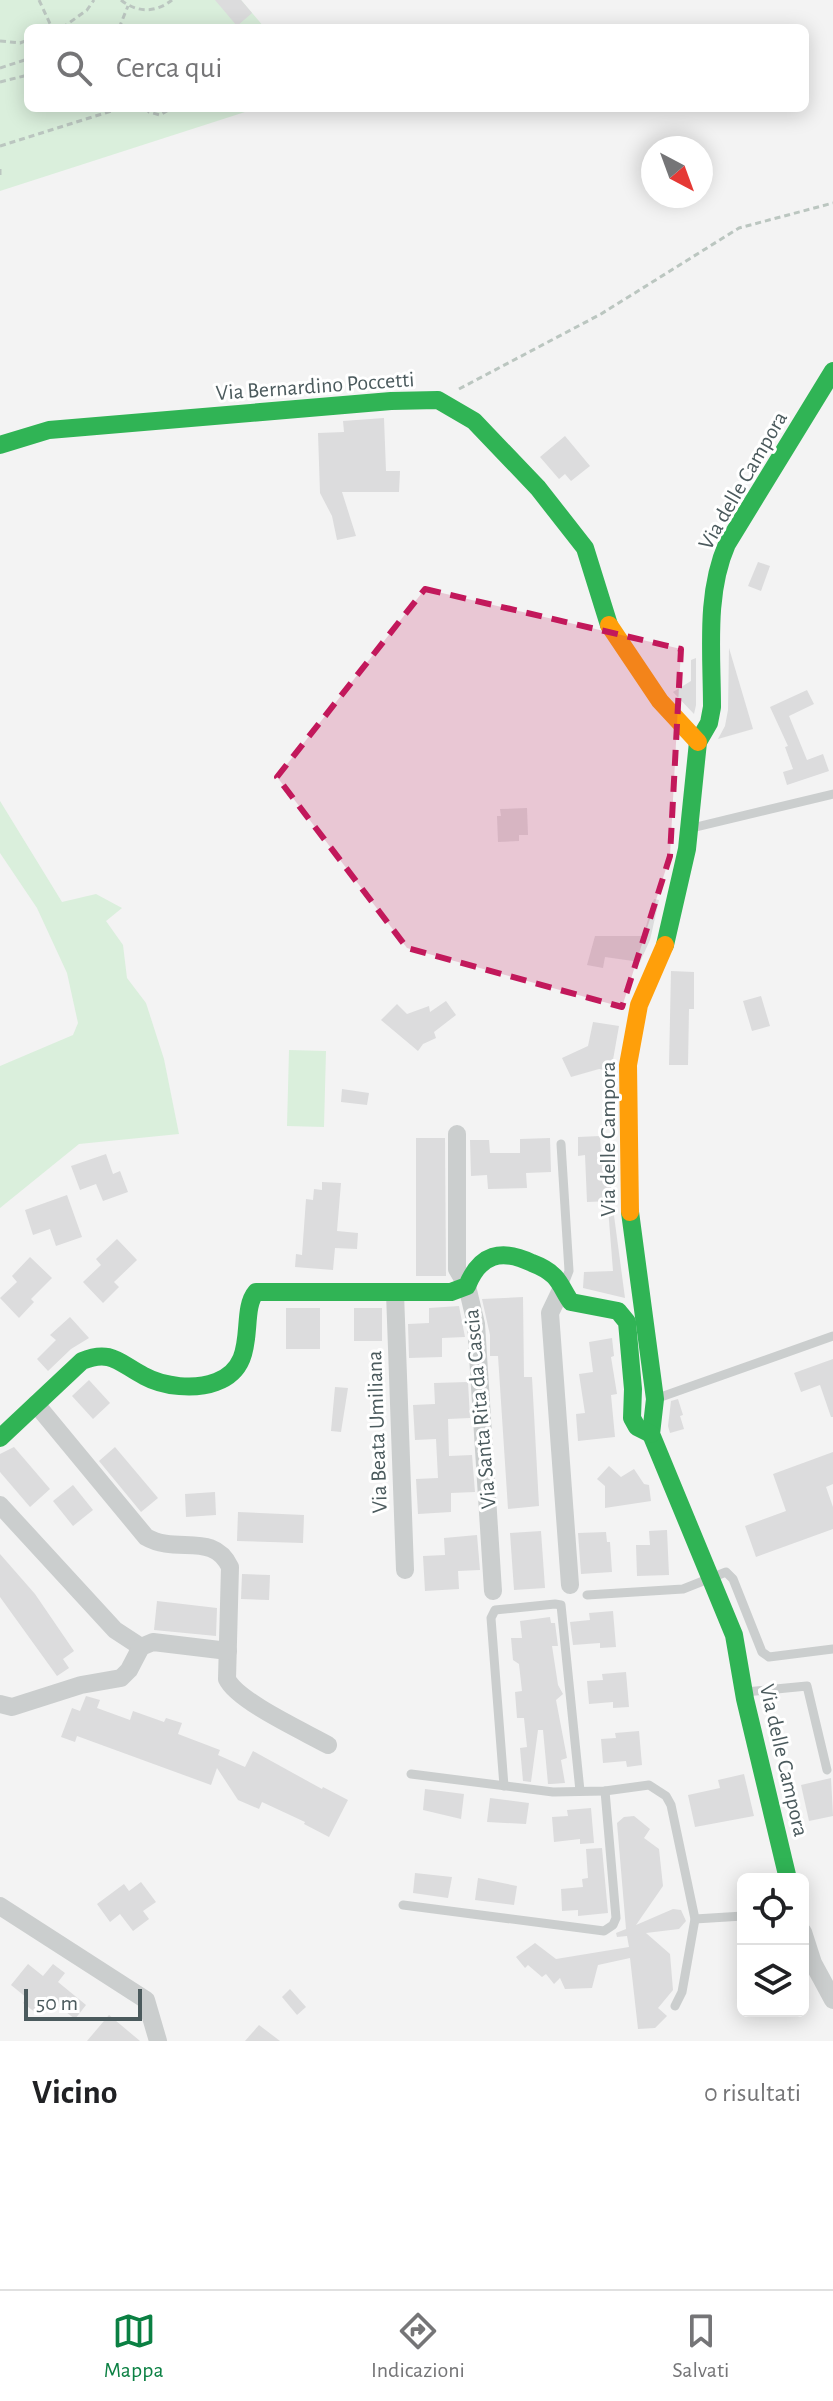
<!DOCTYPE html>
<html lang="it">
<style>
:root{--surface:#fff;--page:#f6f6f6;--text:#202124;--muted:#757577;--line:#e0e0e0;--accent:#0b8043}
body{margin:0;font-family:"Alegreya Sans",sans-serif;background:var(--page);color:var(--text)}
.controls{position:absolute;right:24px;bottom:24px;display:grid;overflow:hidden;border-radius:12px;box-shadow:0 4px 20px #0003}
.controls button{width:72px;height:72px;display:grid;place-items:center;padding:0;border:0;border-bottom:2px solid var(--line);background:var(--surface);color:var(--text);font:40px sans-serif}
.compass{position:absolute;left:641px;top:136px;width:72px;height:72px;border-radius:50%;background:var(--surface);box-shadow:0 4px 20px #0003;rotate:139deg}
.scale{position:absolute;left:24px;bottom:20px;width:118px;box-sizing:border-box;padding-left:8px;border:4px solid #4b5a5d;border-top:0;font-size:22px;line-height:28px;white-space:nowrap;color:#4b5a5d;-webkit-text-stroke:6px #fff;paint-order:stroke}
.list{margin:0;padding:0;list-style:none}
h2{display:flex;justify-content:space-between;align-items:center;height:104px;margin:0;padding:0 32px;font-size:34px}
h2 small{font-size:26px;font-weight:400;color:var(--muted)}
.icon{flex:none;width:44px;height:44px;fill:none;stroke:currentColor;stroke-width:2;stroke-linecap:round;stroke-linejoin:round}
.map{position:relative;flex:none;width:833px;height:2041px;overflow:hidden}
.search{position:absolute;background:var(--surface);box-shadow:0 4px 20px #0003;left:24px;right:24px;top:24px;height:88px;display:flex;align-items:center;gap:20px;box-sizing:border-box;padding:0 28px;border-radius:12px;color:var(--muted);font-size:30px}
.sheet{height:248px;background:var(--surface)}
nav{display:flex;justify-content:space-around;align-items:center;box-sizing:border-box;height:112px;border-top:2px solid var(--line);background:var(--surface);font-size:22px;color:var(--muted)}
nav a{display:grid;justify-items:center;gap:4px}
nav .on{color:var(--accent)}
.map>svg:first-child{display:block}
.green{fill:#daefdc}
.building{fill:#dcdcdd}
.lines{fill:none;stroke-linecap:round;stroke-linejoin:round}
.path{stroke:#bbc6c0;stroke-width:3;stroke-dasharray:6 4;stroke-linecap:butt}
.lane{stroke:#cbcece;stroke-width:9}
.street{stroke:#cbcece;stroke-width:18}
.fast{stroke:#30b455;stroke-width:18}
.slow{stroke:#ff9f0a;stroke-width:18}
.marked{fill:#c2185b;fill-opacity:0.2;stroke:#c2185b;stroke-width:6;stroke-dasharray:16 10;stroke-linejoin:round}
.labels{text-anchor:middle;stroke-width:6;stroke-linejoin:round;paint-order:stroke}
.street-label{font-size:22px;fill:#4b5a5d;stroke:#fff}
</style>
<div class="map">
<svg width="833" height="2041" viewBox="0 0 833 2041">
<rect width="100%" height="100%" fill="#f3f3f3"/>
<g class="green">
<path d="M0,0H241L265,28H28V108H246L245,112L0,191Z"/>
<path d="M0,801L62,902L96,894L122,908L106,921L123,945L127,978L146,1003L164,1059L179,1134L79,1144L0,1208V1066L73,1035L78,1023L67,973L37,908L0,853Z"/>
<path d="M289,1050L326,1051L324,1127L287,1126Z"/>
</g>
<g class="building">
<path d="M215,0H241L252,13L237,26Z"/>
<path d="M384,418L386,471H400L399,492H342L356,536L337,540L332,516L320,493L318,433L344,432L343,421Z"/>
<path d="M565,436L590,466L571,481L565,474L559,479L540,457Z"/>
<path d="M758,562L770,566L761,591L748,586Z"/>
<path d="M729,648L753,729L718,739L725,726L728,710Z"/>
<path d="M696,658V705L694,714L673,692L691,681V660Z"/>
<path d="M807,690L814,704L789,716L807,760L823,754L829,771L787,785L783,772L793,769L785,747L788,746L770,707Z"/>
<path d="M527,808L528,835H519V841L498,842L497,816H501L500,809Z"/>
<path d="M654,899L659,900L650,940L640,962L605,957L603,968L587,965L595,936H643Z"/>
<path d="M671,971L694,972V1009H689L688,1065H669Z"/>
<path d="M761,996L770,1026L752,1031L743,1001Z"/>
<path d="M446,1001L456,1015L434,1032L436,1038L423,1044L418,1051L381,1020L397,1004L407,1014L429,1006L430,1012Z"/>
<path d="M593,1022L619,1026L611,1071L599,1069L571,1077L562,1058L588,1046Z"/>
<path d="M342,1089L369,1093L367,1105L341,1102Z"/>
<path d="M600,1136L601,1154H610L612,1201L587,1202L585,1155L578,1156V1137Z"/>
<path d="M416,1138H445L446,1276H416Z"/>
<path d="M550,1138L551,1172L526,1173L527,1188L488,1189L487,1175L471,1176L470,1140H489L490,1153H520V1139Z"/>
<path d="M106,1154L113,1174L120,1171L128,1192L103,1201L96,1184L80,1190L71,1166Z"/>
<path d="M322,1182L341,1183L337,1231L358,1233L357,1249L335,1248L333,1270L295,1267L296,1254L302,1255L306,1199L313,1200L314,1189L322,1190Z"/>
<path d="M67,1195L82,1237L56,1246L50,1229L33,1235L25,1210Z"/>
<path d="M608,1208H613L625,1298L583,1288L584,1272L613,1271Z"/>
<path d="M117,1239L137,1260L114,1282L119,1287L103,1303L83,1282L101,1265L96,1259Z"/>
<path d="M30,1257L52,1278L31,1299L34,1302L19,1318L0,1298L17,1282L12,1276Z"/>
<path d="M523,1297L524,1377H532L539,1506L508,1509L498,1356H490V1335L482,1299Z"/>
<path d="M459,1306L465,1337L442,1338V1357L409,1358L408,1324L429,1323V1308Z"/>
<rect x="286" y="1308" width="34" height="41"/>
<rect x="354" y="1308" width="28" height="33"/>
<path d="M70,1317L89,1338L71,1349L48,1371L37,1359L56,1340L50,1335Z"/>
<path d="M612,1338L614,1356L611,1357L617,1394L611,1395L615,1437L578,1441L576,1414L585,1413L579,1374L593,1372L589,1342Z"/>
<path d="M833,1359V1417H831L820,1385L801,1392L794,1373Z"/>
<path d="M89,1380L110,1403L93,1419L72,1396Z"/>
<path d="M468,1382L470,1418L448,1419L449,1456L472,1455L475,1492L451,1493V1512L418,1514L416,1479L438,1478L436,1439L415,1440L413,1405L435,1404L434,1383Z"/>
<path d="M335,1387L348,1388L341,1432L331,1431Z"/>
<path d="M678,1399L683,1415L680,1416L684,1429L670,1433L668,1426L671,1401Z"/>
<path d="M14,1447L50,1489L30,1507L0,1472V1454Z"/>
<path d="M115,1447L158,1498L141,1512L99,1461Z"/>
<path d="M833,1452V1484L826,1487L833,1507V1529L756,1557L745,1526L786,1511L773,1474Z"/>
<path d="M609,1466L621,1477L634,1469L644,1484L649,1485L651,1501L605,1508V1486L597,1479Z"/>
<path d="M73,1485L93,1510L73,1526L53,1501Z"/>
<path d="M215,1492L216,1515L186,1517L185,1494Z"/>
<path d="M238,1512L304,1515L303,1543L237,1541Z"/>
<path d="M667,1530L669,1575L637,1576L636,1545H650L649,1531Z"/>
<path d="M541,1531L545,1588L514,1590L510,1533Z"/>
<path d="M606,1532L607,1542H610L612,1572L581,1574L578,1533Z"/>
<path d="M477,1535L480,1570L458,1571L459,1589L425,1591L423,1556L445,1555L444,1538Z"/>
<path d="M0,1554L35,1594L74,1651L63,1659L69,1668L57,1676L0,1597Z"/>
<path d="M242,1574L270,1575L269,1600L241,1599Z"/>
<path d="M157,1601L217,1608L216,1636L154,1630Z"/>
<path d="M613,1611L616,1647L600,1648V1643L573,1645L570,1622L590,1620L589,1613Z"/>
<path d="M550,1617L551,1623H555L558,1646H552L558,1685L563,1694L556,1700L567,1758L561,1760L565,1783L551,1784H548L543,1730H538L531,1782L523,1781L520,1748L527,1747L524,1718H517L515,1692L522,1691L519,1664L513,1660L511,1638H522L520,1621Z"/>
<path d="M626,1672L629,1707L613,1708V1702L589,1704L587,1681L603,1680L602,1674Z"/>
<path d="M86,1696L100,1700L97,1708L130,1720L133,1711L164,1722L166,1718L182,1723L178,1734L220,1750L218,1755L245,1767L253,1751L322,1789L323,1787L348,1800L329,1837L304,1824L305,1822L262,1802L259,1809L238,1800L217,1768L211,1785L77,1736L75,1742L61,1737L72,1708L80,1711Z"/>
<path d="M639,1731L642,1765L627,1767L626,1761L603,1763L601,1739L616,1738L615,1733Z"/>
<path d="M744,1774L754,1816L695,1827L688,1795L720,1788L718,1780Z"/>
<path d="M831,1778L833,1816L809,1821L801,1785Z"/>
<path d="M425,1789L464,1794L461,1819L423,1810Z"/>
<path d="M490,1798L529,1803L526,1824L487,1822Z"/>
<path d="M591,1808L594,1843L580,1844V1839L554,1842L552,1817L568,1816L567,1810Z"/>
<path d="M634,1816L650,1829L644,1838L659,1849L663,1886L636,1925L673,1909L681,1910L686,1921L679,1929L646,1933L670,1954L673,1990L658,2008L667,2016L655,2028L638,2029L630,1958L598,1965L592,1988L565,1989L560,1978L554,1984L546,1974L542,1977L528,1965L525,1968L516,1957L535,1943L556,1959L629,1947L627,1936L617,1937L616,1933L626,1929L617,1823L624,1817Z"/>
<path d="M602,1848L608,1913L578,1916V1910L562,1911L561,1889L583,1887L582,1879L588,1878L586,1849Z"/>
<path d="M415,1873L452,1877L448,1898L413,1893Z"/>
<path d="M478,1878L517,1886L514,1905L475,1900Z"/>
<path d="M141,1882L156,1902L143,1911L149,1919L133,1931L120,1914L110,1922L97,1904L124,1884L129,1891Z"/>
<path d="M28,1964L43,1976L53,1964L65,1973L58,1982L86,2005L75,2019L48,1998L36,2013L23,2003L27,1998L11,1985Z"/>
<path d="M290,1989L306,2007L297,2015L282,1997Z"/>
<path d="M109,2015L140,2041H87Z"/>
<path d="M259,2025L280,2041H245Z"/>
</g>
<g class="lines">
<g class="path">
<path d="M39,0L52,28"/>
<path d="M121,0C137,13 156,13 172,0"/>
<path d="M62,28L87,10L94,0"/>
<path d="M119,28L128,6"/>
<path d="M0,41L20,43L28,40"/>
<path d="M0,68L28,59"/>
<path d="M0,82L28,75"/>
<path d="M145,108L149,112L160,115L172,108"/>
<path d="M0,146L121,108"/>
<path d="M0,169V175"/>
<path d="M459,389L601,314L739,228L833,203"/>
</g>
<g class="lane">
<path d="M692,828L833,794"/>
<path d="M561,1144L569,1271L564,1284"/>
<path d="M658,1398L833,1336"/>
<path d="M587,1595L683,1589L726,1572L733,1579L762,1652L769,1657L833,1649"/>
<path d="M745,1692L807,1686L827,1770"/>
<path d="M411,1774L553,1792L605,1791L649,1785L666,1796L671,1805L695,1919L682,1992L675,2006"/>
<path d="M504,1786L491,1618L495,1610L555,1604L561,1605L580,1791"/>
<path d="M403,1905L604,1931L613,1925L616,1918L605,1791"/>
<path d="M695,1919L743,1916"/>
</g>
<g class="street">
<path d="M457,1134V1269L467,1286L476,1324L493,1591"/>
<path d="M561,1290L550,1313L570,1585"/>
<path d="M395,1293L405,1570"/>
<path d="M36,1404L146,1537C177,1555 213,1531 230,1567L227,1679C237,1701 305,1732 328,1745"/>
<path d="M0,1505L115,1630L141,1647"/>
<path d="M0,1704L12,1707L81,1685L121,1678L129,1670L141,1647L153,1642L228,1651"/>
<path d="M0,1906L146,2000L158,2041"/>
<path d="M803,1932L813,1963L833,2000"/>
</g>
<g class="fast">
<path d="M0,445L49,430L391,401L438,400L474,421L538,488L585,548L609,625"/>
<path d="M665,945L687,849L698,742L709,723L712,707C712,653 705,594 727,544L833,371"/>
<path d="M630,1212L655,1399L651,1434L734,1635L745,1699L788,1879"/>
<path d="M0,1438L82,1361C111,1349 119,1363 144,1376C164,1387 195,1390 216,1382C261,1366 238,1313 256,1292H451L467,1286C480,1254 501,1248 532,1263C540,1266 548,1270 554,1276C561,1283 565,1294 571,1302L618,1311L627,1322L633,1389L632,1418L637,1427L651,1434"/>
</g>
<g class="slow">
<path d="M609,625L660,701L698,742"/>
<path d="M630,1212L628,1065L639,1005L665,945"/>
</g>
</g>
<path class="marked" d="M425,589L681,649L670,856L622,1007L407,948L277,777Z"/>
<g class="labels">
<g class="street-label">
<text transform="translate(315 385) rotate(-4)" y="8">Via Bernardino Poccetti</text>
<text transform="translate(742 480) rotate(-60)" y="8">Via delle Campora</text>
<text transform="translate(607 1139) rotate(-90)" y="8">Via delle Campora</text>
<text transform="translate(479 1409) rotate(-95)" y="8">Via Santa Rita da Cascia</text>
<text transform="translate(376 1432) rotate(-92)" y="8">Via Beata Umiliana</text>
<text transform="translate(785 1760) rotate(77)" y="8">Via delle Campora</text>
</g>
</g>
</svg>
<div class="controls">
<button><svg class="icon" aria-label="locate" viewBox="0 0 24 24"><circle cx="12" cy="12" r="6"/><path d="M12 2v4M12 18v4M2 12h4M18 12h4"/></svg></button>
<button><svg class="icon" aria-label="layers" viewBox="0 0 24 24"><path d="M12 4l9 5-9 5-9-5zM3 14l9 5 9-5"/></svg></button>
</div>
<svg class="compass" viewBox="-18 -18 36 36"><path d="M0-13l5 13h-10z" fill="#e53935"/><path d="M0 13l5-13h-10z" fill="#757577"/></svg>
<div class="scale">50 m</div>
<div class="search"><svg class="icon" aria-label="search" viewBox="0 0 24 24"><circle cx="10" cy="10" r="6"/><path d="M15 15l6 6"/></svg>Cerca qui</div>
</div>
<section class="sheet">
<h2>Vicino<small>0 risultati</small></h2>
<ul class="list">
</ul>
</section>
<nav>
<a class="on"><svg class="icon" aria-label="map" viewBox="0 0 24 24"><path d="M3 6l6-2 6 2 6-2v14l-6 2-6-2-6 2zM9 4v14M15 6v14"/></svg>Mappa</a>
<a><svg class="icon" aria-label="directions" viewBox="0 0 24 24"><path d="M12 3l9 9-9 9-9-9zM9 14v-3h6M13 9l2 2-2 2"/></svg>Indicazioni</a>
<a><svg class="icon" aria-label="saved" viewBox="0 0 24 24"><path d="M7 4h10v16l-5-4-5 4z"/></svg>Salvati</a>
</nav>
